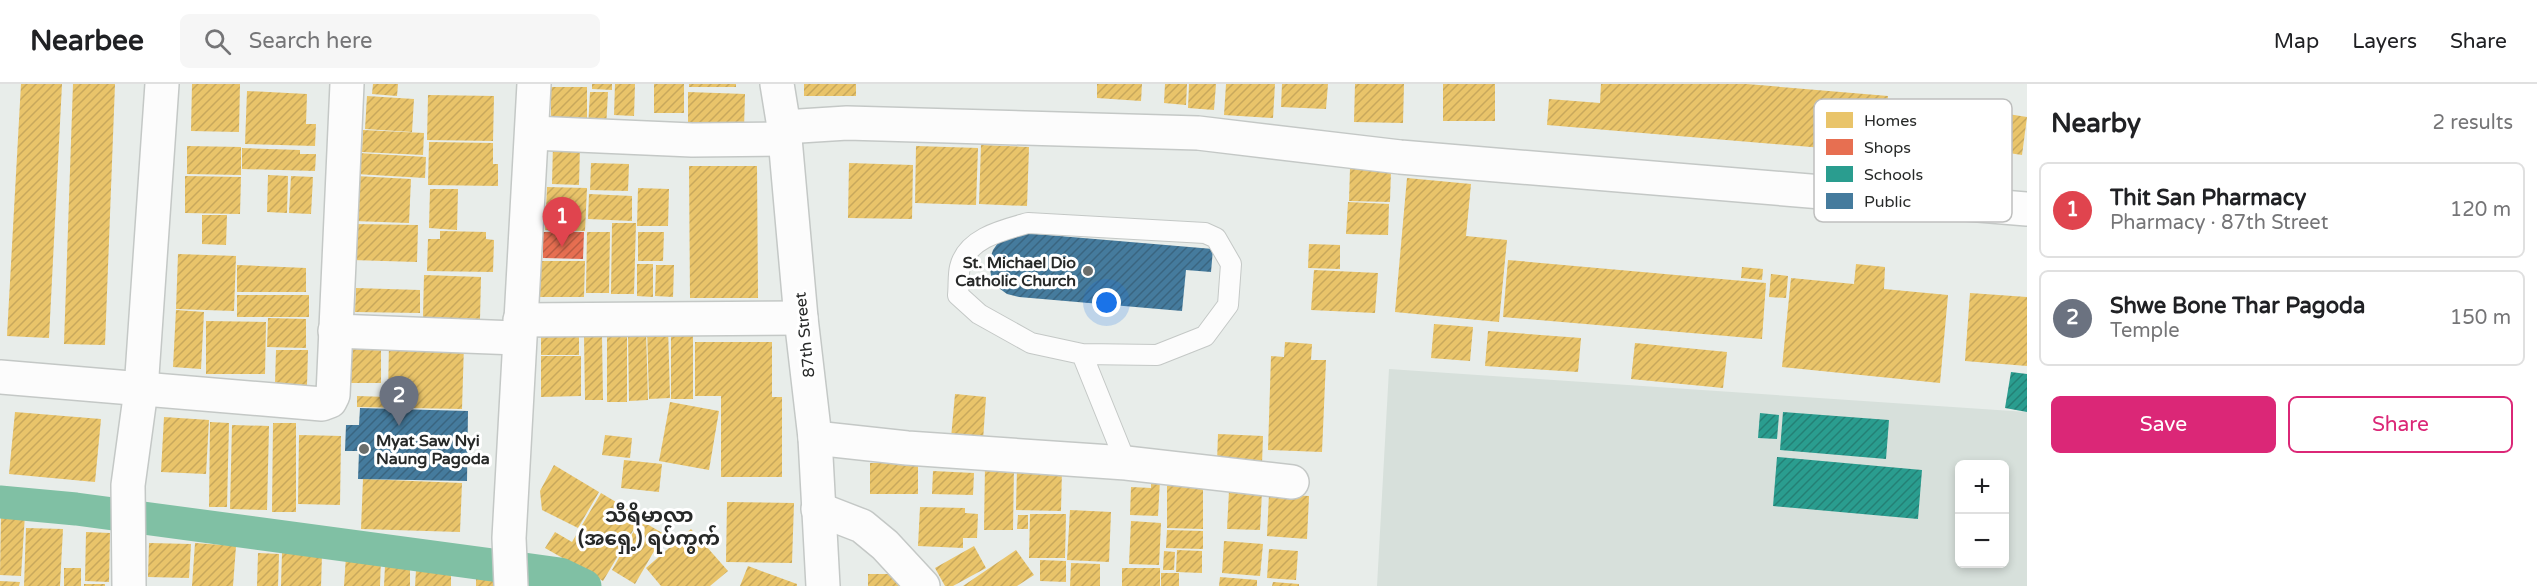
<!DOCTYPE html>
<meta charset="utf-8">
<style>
:root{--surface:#fff;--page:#f6f6f6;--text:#202124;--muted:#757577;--line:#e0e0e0;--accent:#db2777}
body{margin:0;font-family:"Varela Round","Noto Sans Myanmar",sans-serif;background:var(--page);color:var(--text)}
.controls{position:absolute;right:18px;bottom:18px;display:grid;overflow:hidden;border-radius:9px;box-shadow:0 3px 9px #0003}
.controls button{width:54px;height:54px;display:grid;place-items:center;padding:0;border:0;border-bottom:2px solid var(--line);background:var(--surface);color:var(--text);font:30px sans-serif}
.you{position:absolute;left:1107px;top:219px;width:21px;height:21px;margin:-15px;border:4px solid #fff;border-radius:50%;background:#1a73e8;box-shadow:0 0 0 9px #1a73e833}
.badge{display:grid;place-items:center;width:39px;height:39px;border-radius:50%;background:var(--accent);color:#fff;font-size:20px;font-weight:700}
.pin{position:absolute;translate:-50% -50px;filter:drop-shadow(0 2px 3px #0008)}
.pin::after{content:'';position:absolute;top:32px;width:21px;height:18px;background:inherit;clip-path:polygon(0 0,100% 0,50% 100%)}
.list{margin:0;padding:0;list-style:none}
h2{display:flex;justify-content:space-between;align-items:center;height:78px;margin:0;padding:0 24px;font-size:26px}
h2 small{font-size:20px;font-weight:400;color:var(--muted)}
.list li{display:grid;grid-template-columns:39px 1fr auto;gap:18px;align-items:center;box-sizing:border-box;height:96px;margin:0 12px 12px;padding:0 12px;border:2px solid var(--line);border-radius:9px}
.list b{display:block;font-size:22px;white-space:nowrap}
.list p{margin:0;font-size:20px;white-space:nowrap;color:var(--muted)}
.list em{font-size:20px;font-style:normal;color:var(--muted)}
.actions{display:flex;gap:12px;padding:18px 24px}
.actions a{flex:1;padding:14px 0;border:2px solid var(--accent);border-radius:9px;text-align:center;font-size:21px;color:var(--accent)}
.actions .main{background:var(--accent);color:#fff}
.icon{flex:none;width:33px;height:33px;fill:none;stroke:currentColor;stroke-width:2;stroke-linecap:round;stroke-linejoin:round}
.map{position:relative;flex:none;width:2027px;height:502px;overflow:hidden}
header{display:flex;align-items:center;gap:36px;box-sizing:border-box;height:84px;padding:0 30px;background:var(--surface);border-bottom:2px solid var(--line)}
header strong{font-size:28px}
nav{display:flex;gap:33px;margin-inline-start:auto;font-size:21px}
.search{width:420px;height:54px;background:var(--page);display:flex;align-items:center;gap:15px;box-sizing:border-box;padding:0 21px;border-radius:9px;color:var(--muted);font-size:22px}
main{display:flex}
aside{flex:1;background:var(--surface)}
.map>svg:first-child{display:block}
.built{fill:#d7e0db;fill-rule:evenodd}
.homes{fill:url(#homes-hatch)}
.shops{fill:url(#shops-hatch)}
.schools{fill:url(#schools-hatch)}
.public{fill:url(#public-hatch)}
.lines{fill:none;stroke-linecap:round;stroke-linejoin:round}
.canal{stroke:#80c0a4;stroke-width:33}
.lane-casing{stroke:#c4c8c6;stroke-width:22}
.street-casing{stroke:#c4c8c6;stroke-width:36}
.lane{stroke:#fcfcfc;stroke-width:20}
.street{stroke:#fcfcfc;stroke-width:33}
.poi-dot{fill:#6b6e6c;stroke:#fff;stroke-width:2}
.labels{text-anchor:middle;stroke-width:6;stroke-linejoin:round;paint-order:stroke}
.poi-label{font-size:16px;font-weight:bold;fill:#272928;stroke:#fff;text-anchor:end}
.street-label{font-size:16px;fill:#272928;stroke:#fff}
.quarter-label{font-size:20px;font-weight:bold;fill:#272928;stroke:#fff}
.key{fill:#fff;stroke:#bebfbe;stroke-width:1.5}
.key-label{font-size:16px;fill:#272928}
</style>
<header>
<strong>Nearbee</strong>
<div class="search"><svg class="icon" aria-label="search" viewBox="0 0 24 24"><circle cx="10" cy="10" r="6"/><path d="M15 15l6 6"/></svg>Search here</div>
<nav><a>Map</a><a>Layers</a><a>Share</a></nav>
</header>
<main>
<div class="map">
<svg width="2027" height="502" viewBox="0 0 2027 502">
<defs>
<pattern id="homes-hatch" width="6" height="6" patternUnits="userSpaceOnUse" patternTransform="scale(1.5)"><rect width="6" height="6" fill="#e9c46a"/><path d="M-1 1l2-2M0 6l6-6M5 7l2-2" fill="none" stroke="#c8a85c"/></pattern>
<pattern id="shops-hatch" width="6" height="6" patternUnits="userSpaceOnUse" patternTransform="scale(1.5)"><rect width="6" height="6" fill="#e76f51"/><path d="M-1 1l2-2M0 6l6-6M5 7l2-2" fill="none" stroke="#bb5b43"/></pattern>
<pattern id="schools-hatch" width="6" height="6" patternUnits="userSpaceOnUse" patternTransform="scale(1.5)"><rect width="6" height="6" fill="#2a9d8f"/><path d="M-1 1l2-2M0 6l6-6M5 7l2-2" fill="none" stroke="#248075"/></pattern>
<pattern id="public-hatch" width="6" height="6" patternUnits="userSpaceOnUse" patternTransform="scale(1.5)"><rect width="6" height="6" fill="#457b9d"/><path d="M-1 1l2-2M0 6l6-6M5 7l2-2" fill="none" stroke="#3a6580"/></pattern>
</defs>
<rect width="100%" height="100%" fill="#e8edea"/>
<path class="built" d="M1389,285L2027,328V502H1377ZM1960,380H2004V480H1960Z"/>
<g class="homes">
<path d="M21,0H62L49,254L7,252Z"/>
<path d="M73,0H115L105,261L64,260Z"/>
<path d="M192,0H240L239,48L191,47Z"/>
<path d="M373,0H398L397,12L372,10Z"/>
<path d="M592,0H612V6L592,5Z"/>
<path d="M615,0H635L634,32L614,31Z"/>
<rect x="654" y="0" width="30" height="29"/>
<rect x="689" y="0" width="47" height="3"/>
<rect x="804" y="0" width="52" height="12"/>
<path d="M1097,0H1142L1141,17L1097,14Z"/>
<path d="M1165,0H1187L1186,21L1164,19Z"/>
<path d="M1189,0H1216L1214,26L1188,24Z"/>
<path d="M1226,0H1275L1273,34L1224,31Z"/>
<path d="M1282,0H1328L1326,25L1281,23Z"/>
<path d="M1355,0H1404L1403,39L1354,38Z"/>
<rect x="1443" y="0" width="52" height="37"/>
<path d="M1601,0H1747L1888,12L1883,69L1547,41L1549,15L1600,19Z"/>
<rect x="551" y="3" width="36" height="37"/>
<path d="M247,7L307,10L306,40H316L315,62L245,60Z"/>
<path d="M590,8H608L606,44H588Z"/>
<path d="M688,8L745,10L744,45L688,44Z"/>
<path d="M428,11L494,12L493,57L427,56Z"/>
<path d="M367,12L414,15L412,48L365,45Z"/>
<path d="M1995,28L2027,33L2022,71L1989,66Z"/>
<path d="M363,46L424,49L423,71L362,68Z"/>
<path d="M429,58L493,59V80H498V102L428,101Z"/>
<path d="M553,61L580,62L579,101L552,100Z"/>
<path d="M981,61L1029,63L1027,122L979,120Z"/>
<path d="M187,62L241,63V91L187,90Z"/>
<path d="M916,62L978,64L976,121L915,119Z"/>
<path d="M242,64L300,66V70H316L315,87L242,85Z"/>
<path d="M358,69L426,73L425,94L356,90Z"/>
<path d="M591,79L629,80L628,107L590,106Z"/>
<path d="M849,79L913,81L912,135L848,134Z"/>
<path d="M689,82H757L758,214H690Z"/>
<path d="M1350,84L1391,85L1390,118L1349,117Z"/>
<path d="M268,91L288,92L287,129L267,128Z"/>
<path d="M185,92L241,93L240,130L185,129Z"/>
<path d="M291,92L313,93L311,130L289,129Z"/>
<path d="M356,92L411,95L409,139L354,137Z"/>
<path d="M1407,94L1471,100L1466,152L1507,156L1499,238L1395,228Z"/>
<path d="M547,103L587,104L585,147L545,146Z"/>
<path d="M638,104L669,105L668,142H637Z"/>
<path d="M430,105H458L457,146L429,144Z"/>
<path d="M589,110L632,112V137L588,135Z"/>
<path d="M1348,118L1389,120L1388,151L1346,150Z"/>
<path d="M202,131H227L226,161L202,160Z"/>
<path d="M612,139H636L634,210H611Z"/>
<path d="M353,140L418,141L417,178L352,176Z"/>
<path d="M440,147L486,148V155L494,156L493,188L427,187L428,155H440Z"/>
<path d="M587,148H610L609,209H586Z"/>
<path d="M638,148H664L663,177H638Z"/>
<path d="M1309,160L1340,161V185L1308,184Z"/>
<path d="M178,170L236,172L234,227L176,225Z"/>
<path d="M1508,176L1766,199L1762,255L1503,233Z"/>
<path d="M540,177H585L584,213H540Z"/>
<path d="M637,180H653V213L637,212Z"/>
<path d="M1856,180L1885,183L1884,205L1948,211L1940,299L1782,283L1791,194L1854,200Z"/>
<path d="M237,181L306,184V208H237Z"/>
<path d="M656,181H674L673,213L655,212Z"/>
<path d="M1742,183L1763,185L1762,196L1741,194Z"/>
<path d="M1314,186L1378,189L1375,229L1311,226Z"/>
<path d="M1771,190L1788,192L1786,214L1769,213Z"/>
<path d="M424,191L481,193L480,235L423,233Z"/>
<path d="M356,204L420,206V229L355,228Z"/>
<path d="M1970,209L2027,213V282L1965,277Z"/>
<rect x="237" y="211" width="72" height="22"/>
<path d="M176,226L204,228L201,285L173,283Z"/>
<path d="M268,234L306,235V264L267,263Z"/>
<path d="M206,237L266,238L265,290H206Z"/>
<path d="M1434,240L1473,243L1470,277L1431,274Z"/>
<path d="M668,242L670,314L649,315L647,243Z"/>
<path d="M646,247L648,316L629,317L628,248Z"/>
<path d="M1488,247L1581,254L1578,288L1485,282Z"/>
<rect x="541" y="248" width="38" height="23"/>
<rect x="607" y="248" width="20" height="70"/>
<rect x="671" y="248" width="22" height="67"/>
<path d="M343,252H381V299H342Z"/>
<path d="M584,252H602L603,316H585Z"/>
<path d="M695,258H772V313H782V393H721V312H695Z"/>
<path d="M1285,258L1312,260L1311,276H1326L1322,368L1268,366L1271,272L1284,273Z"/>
<path d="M389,259L464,260L462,325L357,323V312L388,313Z"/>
<path d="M1635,259L1727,268L1723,304L1631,295Z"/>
<path d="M276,266H308L307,301L275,300Z"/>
<path d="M541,272H581V312L541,313Z"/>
<path d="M955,310L986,313L983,356L951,354Z"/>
<path d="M670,318L719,327L709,386L659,377Z"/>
<path d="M15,328L101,335L95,398L9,390Z"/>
<path d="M164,333L209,336L206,390L161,388Z"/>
<path d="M210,338L229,339L227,423H209Z"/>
<path d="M273,339H296V428H272Z"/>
<path d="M232,341L269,342L267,426L230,425Z"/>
<path d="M1218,350L1263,352L1262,380L1217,378Z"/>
<path d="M299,351L341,352L340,421L298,420Z"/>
<path d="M605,351L632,354L630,374L602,371Z"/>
<path d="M624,376L662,380L659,408L621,404Z"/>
<rect x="870" y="379" width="48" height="31"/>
<path d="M554,381L599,408L578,444L542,426L540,407Z"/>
<path d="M985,381H1014L1013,446H984Z"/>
<path d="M1017,383L1062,384L1061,427L1016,426Z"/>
<path d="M933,387L974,389L973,411L932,410Z"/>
<path d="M363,395L462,399L460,448L361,445Z"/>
<path d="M1151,396H1160L1158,432L1130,431L1131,403L1151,404Z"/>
<path d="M1167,402H1203V445L1167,444Z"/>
<path d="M1229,407L1262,408L1260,446L1227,445Z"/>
<path d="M601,409L641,433L603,497L545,464L555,448L572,458Z"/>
<path d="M1269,410L1309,412L1307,455L1267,452Z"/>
<path d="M727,418L794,419L792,479L726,478Z"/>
<path d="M920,423L965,424V429L978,430L977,454H963V464L918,462Z"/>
<path d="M1070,426L1111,428L1109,478L1067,476Z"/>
<path d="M1,429L25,430L21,492L0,491Z"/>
<path d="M1030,430H1066L1065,474H1029Z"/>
<path d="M1018,431H1028V445H1017Z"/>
<path d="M640,436L664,450L635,500L612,486Z"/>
<path d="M1131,437L1161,439L1159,481L1129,480Z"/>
<path d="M26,444L63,445L60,502H24Z"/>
<path d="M691,445L728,487L710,502H661L646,484Z"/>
<path d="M1167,446L1203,447V465L1166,464Z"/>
<path d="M86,448L110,449L109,498L85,497Z"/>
<path d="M1224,457L1263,460L1260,492L1222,489Z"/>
<path d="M149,459L191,460L189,494L148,493Z"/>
<path d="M195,459L236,462L233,502H192Z"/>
<path d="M974,462L986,484L953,502H945L935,484Z"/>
<path d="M1269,465L1298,467L1296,496L1267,494Z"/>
<path d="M1016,466L1034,491L1017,502H963Z"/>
<path d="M1177,466L1202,467V489L1176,488Z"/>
<path d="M1164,467L1175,468L1174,486H1163Z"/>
<path d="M258,469L279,470L278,502H257Z"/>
<path d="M282,469L322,470L321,502H281Z"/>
<path d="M346,472L381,474L380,502H344Z"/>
<path d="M1040,476L1066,477V498L1040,497Z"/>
<path d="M1071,479L1100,480V502H1070Z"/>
<path d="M385,482L410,484V502H384Z"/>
<path d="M748,482L797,500V502H740Z"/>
<rect x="64" y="484" width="17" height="18"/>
<rect x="1122" y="484" width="38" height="18"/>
<path d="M416,486L451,487V502H415Z"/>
<rect x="1161" y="489" width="18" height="13"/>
<path d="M868,490H902L913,502H868Z"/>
<path d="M476,492L499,493V502H476Z"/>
<path d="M1220,493L1257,496V502H1219Z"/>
<path d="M0,497L20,498L19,502H0Z"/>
<path d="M1273,498L1299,500V502H1272Z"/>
<rect x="84" y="500" width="21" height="2"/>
</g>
<path class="shops" d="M543,148H584L583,175L543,174Z"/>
<g class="schools">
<path d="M2011,288L2027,290V328L2005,324Z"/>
<path d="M1783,328L1889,336L1886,375L1780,366Z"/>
<path d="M1760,329L1779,331L1777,355L1758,354Z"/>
<path d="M1777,373L1922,386L1918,435L1773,422Z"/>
</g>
<g class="public">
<path d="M1024,149L1213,165L1211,188L1186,186L1182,227L1019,213L1007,210L996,202L991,191L989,178L993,166L1000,156Z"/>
<path d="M360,324L468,327L467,397L358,395L359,367H345L346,341H359Z"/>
</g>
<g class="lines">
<path class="canal" d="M0,418L76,425L560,490L585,502"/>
<defs>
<path id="lane" d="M1082,270L1157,271L1205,252L1228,221L1231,180L1216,154L1205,149L1028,139C1003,146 967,154 960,183C958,191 959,202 958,211L979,230L1031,259L1082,270L1126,379"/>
<g id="street">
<path d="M777,0L784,43L801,234L815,354L823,502"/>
<path d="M784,43L847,39L1198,49L1400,73L2027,125"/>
<path d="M532,49L692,56L785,55"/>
<path d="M520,236L801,234"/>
<path d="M335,247L519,254"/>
<path d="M0,293L322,320L330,317L333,311L347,0"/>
<path d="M815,354L907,364L1126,379L1292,398"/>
<path d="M818,425L862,442L885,461L923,502"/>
<path d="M129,502L128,401L141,306L162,0"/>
<path d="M511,502L509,454L534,0"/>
</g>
</defs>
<use href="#lane" class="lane-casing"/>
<use href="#street" class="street-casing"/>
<use href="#lane" class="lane"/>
<use href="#street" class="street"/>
</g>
<g class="poi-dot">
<circle cx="1088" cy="187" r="6"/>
<circle cx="364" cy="365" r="6"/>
</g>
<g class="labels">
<g class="poi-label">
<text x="1076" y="184">St. Michael Dio<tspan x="1076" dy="18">Catholic Church</tspan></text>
<text x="376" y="362" text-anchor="start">Myat Saw Nyi<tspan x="376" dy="18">Naung Pagoda</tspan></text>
</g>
<g class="street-label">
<text transform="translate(804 251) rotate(-96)" y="6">87th Street</text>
</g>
<g class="quarter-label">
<text x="649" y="438">သီရိမာလာ<tspan x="649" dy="23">(အရှေ့) ရပ်ကွက်</tspan></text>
</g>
</g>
<rect x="1814" y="15" width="198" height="123" rx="9" class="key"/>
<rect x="1826" y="28" width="27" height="16" fill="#e9c46a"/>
<rect x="1826" y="55" width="27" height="16" fill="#e76f51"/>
<rect x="1826" y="82" width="27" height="16" fill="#2a9d8f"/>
<rect x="1826" y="109" width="27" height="16" fill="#457b9d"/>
<g class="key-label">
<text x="1864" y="42">Homes</text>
<text x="1864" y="69">Shops</text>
<text x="1864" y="96">Schools</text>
<text x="1864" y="123">Public</text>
</g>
</svg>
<div class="controls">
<button>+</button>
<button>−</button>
</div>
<div class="you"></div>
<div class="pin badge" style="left:562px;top:163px;background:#e0444e">1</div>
<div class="pin badge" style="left:399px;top:342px;background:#6b7280">2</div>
</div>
<aside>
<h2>Nearby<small>2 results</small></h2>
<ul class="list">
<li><span class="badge" style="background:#e0444e">1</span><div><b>Thit San Pharmacy</b><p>Pharmacy · 87th Street</p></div><em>120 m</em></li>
<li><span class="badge" style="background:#6b7280">2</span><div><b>Shwe Bone Thar Pagoda</b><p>Temple</p></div><em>150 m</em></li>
</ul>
<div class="actions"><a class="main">Save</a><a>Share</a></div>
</aside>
</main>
